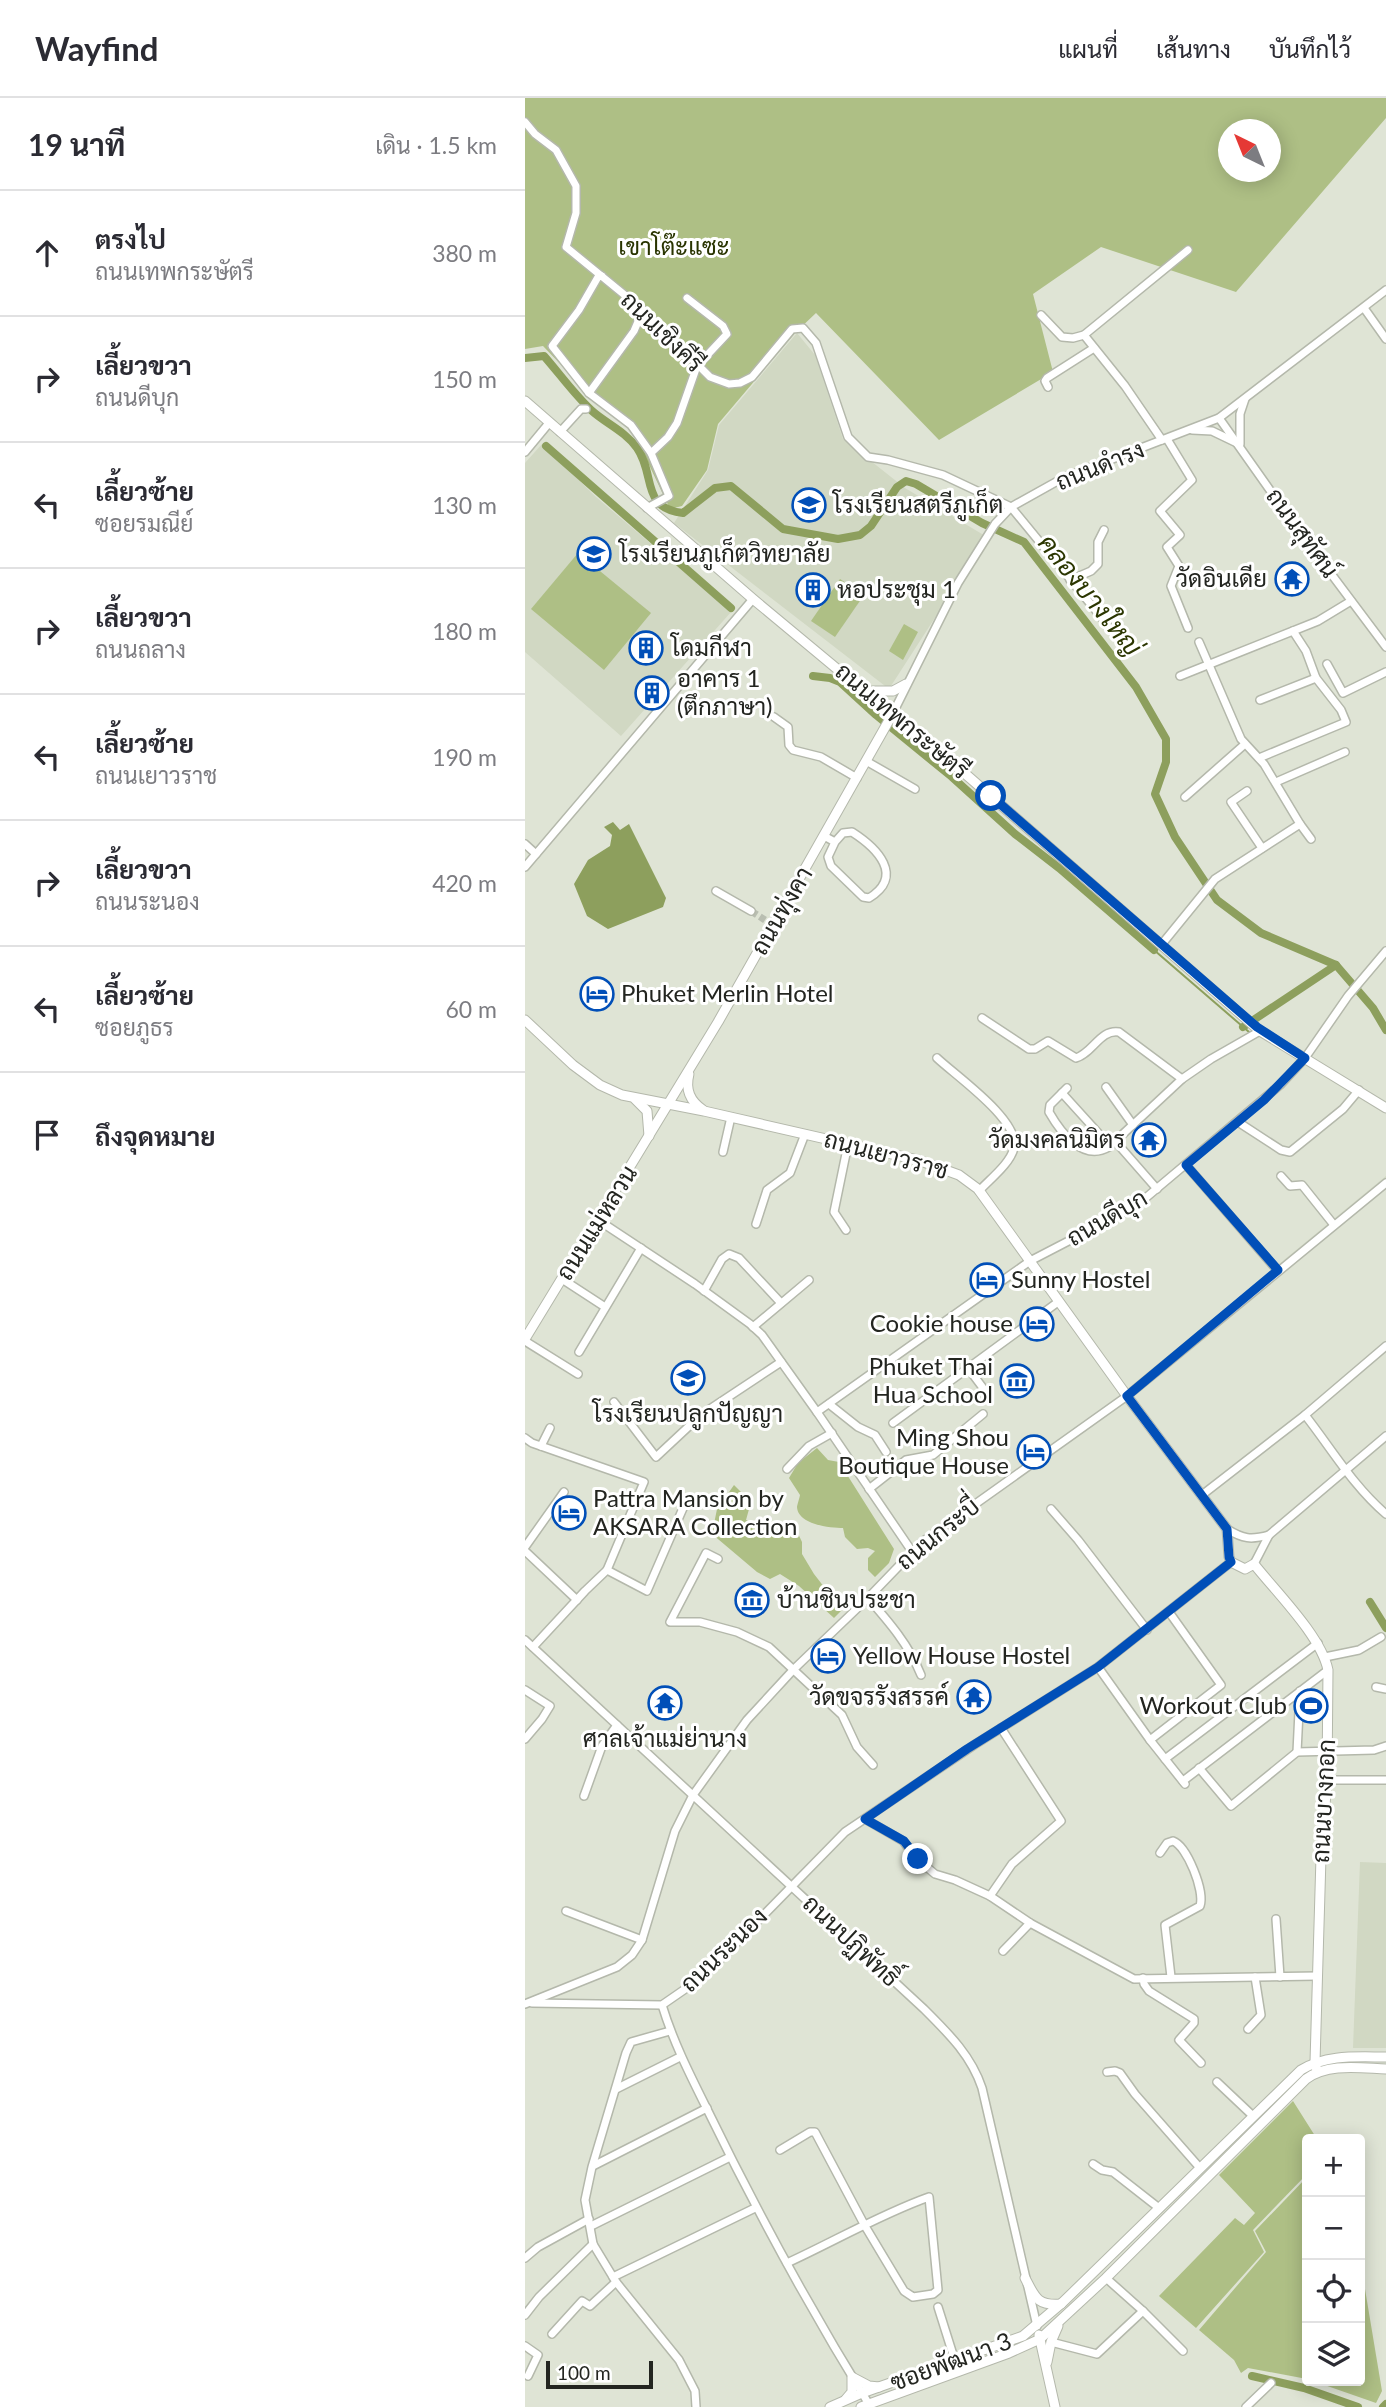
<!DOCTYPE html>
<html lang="th">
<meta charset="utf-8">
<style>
:root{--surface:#fff;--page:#f2f2f3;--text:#2b2b33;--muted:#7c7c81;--line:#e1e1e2}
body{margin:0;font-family:Lato,Sarabun,sans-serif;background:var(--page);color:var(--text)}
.controls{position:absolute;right:21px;bottom:21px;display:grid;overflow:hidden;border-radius:7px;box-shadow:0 4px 18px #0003}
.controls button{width:63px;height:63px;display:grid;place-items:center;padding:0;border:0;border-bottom:2px solid var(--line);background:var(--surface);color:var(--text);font:35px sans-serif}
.compass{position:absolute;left:693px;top:21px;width:63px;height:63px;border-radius:50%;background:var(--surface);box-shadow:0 4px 18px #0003;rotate:317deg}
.scale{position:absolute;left:21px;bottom:18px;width:107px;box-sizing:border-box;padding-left:7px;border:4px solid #232520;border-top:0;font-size:19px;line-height:24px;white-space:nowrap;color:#232520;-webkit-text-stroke:5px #fff;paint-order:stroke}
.stop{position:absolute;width:21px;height:21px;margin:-16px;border:5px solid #014fb8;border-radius:50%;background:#fff}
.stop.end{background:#014fb8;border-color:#fff;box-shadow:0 2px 7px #0008}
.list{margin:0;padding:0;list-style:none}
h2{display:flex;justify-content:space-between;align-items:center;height:91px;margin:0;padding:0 28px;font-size:30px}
h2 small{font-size:23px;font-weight:400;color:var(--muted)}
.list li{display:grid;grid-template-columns:46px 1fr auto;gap:21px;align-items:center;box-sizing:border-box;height:126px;padding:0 28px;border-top:2px solid var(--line)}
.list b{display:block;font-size:26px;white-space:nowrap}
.list p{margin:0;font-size:23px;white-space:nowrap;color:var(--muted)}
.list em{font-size:23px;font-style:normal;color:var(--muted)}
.icon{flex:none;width:38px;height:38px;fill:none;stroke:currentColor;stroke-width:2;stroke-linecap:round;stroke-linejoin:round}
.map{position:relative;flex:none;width:861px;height:2309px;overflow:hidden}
header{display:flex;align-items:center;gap:42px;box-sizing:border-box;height:98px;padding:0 35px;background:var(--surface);border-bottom:2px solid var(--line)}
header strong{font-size:33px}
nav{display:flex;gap:38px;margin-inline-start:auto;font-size:24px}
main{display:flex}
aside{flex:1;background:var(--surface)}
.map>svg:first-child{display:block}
.built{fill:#d1d8c3}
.green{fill:#aebf85;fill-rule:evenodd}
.water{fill:#8d9f5d}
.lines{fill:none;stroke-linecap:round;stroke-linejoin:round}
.stream{stroke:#8d9f5d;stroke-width:2}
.canal{stroke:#8d9f5d;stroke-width:8}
.minor-tunnel{stroke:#b9beb1;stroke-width:7;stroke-dasharray:7 3.5;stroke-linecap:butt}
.minor-casing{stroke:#b4b8ab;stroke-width:10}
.major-casing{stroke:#b4b8ab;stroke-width:11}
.minor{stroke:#fff;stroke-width:7}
.major{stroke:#fff;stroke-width:9}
.route{stroke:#014fb8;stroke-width:9}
.labels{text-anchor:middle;stroke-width:6;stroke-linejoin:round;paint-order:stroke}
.park-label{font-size:24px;fill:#293400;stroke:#fff}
.street-label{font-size:24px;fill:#232520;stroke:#fff}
.poi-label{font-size:24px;fill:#232520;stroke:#fff;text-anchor:start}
.water-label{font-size:26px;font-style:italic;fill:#2b3601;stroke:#fff}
</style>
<header>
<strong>Wayfind</strong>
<nav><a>แผนที่</a><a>เส้นทาง</a><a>บันทึกไว้</a></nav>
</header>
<main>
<aside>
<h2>19 นาที<small>เดิน · 1.5 km</small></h2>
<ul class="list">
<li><svg class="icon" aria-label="ahead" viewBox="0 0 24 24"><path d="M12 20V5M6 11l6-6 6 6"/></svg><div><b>ตรงไป</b><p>ถนนเทพกระษัตรี</p></div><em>380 m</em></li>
<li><svg class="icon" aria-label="right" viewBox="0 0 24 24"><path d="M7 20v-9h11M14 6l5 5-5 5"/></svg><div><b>เลี้ยวขวา</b><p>ถนนดีบุก</p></div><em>150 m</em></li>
<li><svg class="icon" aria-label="left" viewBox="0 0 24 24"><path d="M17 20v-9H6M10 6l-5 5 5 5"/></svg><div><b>เลี้ยวซ้าย</b><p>ซอยรมณีย์</p></div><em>130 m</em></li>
<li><svg class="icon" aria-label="right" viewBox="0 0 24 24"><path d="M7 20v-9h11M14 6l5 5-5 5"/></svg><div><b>เลี้ยวขวา</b><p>ถนนถลาง</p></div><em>180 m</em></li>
<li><svg class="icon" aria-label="left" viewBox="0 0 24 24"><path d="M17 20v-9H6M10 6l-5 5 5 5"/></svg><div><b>เลี้ยวซ้าย</b><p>ถนนเยาวราช</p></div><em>190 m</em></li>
<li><svg class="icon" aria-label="right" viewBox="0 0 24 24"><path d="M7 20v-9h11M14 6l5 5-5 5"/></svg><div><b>เลี้ยวขวา</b><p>ถนนระนอง</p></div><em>420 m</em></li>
<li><svg class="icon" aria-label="left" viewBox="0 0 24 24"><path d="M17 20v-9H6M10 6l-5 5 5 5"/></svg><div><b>เลี้ยวซ้าย</b><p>ซอยภูธร</p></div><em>60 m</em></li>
<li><svg class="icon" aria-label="arrive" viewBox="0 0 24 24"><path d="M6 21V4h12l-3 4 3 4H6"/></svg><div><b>ถึงจุดหมาย</b></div></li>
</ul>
</aside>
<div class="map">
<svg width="861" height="2309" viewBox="0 0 861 2309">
<rect width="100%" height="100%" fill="#dfe4d5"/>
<g class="built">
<path d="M272,235L290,257L318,341L380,390L462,439L364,591L149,425L183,372L194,327Z"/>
<path d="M17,346L71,399L206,514L96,638L0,554V365Z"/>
<path d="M861,1078V1091L605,1298L601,1292Z"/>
<path d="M835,1764L861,1765V1950H828Z"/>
</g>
<g class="green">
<path d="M0,0H861V20L711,194L576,149L508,196L528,274L414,342L291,215L271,234L193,326L182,372L157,408L145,411L107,331L66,298L18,248L0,251ZM704,32H746V74H704Z"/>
<path d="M53,455L126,515L79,572L6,511Z"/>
<path d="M315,481L339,497L310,539L286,523Z"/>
<path d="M379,526L393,534L378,562L364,553Z"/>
<path d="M292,1350L303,1362L314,1364L369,1451L364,1465L350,1479L343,1472V1460L350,1453L343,1450L332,1451L320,1439L318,1430C306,1430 273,1427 272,1409C272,1408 275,1398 275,1397L264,1380L273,1365Z"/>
<path d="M209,1387L226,1404L221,1422L258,1437L269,1427L277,1444V1456L289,1476L303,1494L313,1500L327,1494L330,1499L309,1520L274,1488L255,1476L245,1481L232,1474L187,1436L192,1411Z"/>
<path d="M768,2003L792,2041H782V2076L728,2132L739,2154L671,2230L634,2198L710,2120L719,2127L730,2115L694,2077Z"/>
<path d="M782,2079V2281L723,2270L716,2275L709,2262L674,2232L741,2154L730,2133Z"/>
<path d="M835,2161L857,2293L851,2305L788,2283H835Z"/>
</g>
<path class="water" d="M88,724L95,732L104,726L141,800L138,809L83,831L62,818L49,786L63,762L85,748L87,737L79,729Z"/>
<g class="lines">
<path class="stream" d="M629,852L724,934"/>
<g class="canal">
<path d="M0,260L19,258C34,275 48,295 66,312C80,325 100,333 112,350C131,377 115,410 158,415L190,390L206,388L258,431L313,441L335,437L346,428L372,389L381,383L391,386L457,425L499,444L611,589L641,641V664L630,696L650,739L692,802L736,835L811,867L848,910L861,932"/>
<path d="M21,348L206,510"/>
<path d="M288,578L305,580L315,584L351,617L427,679L490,736L534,770L629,852"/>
<path d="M718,929L811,867"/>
<path d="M845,1504L861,1530"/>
<path d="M727,2278L779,2290L833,2309"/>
<path d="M858,2309L861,2306"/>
</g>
<path class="minor-tunnel" d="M226,813L240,822"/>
<defs>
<g id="minor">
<path d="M0,24L10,36L31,52L51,88V115L41,149L118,212L185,279L204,286L215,285L227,279L267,231L278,230L291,245L323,339L343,359L363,362L418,377L486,409L582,526"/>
<path d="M77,178L73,179L54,212L27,248L64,295L106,327L126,355L143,339L152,325L172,268L202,236L198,228L162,200"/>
<path d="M839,210L861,241"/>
<path d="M516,217L537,239L548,240L559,237L663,152"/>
<path d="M559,237L600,288L637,342"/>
<path d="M523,289L520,283L522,280L569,250"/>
<path d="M64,295L109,233L118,212"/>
<path d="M694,320L771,429L861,549"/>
<path d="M667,332L687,333L712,345"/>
<path d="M35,334L56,311H61"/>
<path d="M642,341L667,382L635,413L655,437L642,449L654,468L646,488L663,530"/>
<path d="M715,346V316L720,301"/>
<path d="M0,354L24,325"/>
<path d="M122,410L144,398L126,355"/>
<path d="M545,482L566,473L573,466V444L579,432"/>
<path d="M802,566L818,595L861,574"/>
<path d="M655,578L793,523L826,503"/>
<path d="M735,602L791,580"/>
<path d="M367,617L433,485L470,426L486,409L538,380L694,320L861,192"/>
<path d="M249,619L263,629L264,647L268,652L296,659L332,680"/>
<path d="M734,660L821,624L816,612L791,580L781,553L768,533"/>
<path d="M341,663L390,691"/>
<path d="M751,684L820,654"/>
<path d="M722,693L706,704L737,750"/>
<path d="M660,699L720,646"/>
<path d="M775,726L786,741"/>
<path d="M299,738L310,744L303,759L306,768L338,799L344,800C380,778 352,750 327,734L318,735L310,744"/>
<path d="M0,746L11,756"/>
<path d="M0,769L228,501"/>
<path d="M191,793L226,813"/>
<path d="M637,846L690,781L775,726L739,666L716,641L674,544"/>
<path d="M457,920L504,951H510L523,943L551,960C568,955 575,931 594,934L657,981"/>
<path d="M412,960C431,978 496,1023 489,1050C485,1066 465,1081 454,1093"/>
<path d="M581,989L608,1027"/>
<path d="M542,990L525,1007L524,1014C536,1035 558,1064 584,1049L657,981L686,961L735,933"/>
<path d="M537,995L585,1048"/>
<path d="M713,1024L756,1052L765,1054L818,1011L834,992"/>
<path d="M590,1043L632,1091"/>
<path d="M198,1054L206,1019"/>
<path d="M661,1067L753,1173"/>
<path d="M756,1078L765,1088L777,1087L809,1127"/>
<path d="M73,1122L170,1186L225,1226L237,1237L292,1314L386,1452"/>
<path d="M231,1126L242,1092L265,1075L280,1036"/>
<path d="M321,1132L309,1114L323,1046"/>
<path d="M37,1181L80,1209"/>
<path d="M179,1193L197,1161L204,1156L214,1160L256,1205"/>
<path d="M228,1229L284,1182"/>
<path d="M0,1243L53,1276"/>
<path d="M54,1254L116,1150"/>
<path d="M443,1270L461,1294"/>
<path d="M89,1304L131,1359L176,1317L256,1264"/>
<path d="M304,1306L333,1329L350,1337L361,1354"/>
<path d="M292,1314L505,1163L611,1108L755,987L780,960L823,898L861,853"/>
<path d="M780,1317C806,1350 828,1388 861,1416"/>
<path d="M368,1325L533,1204"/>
<path d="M0,1340L7,1345L119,1384L82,1472L60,1493L8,1549"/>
<path d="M16,1348L25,1330"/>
<path d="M262,1371L284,1348L307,1335"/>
<path d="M344,1391L381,1362L408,1357L458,1316"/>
<path d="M677,1397L780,1317L861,1248"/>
<path d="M526,1411L553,1442L622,1532"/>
<path d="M702,1431C718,1441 726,1442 744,1437"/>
<path d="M0,1449L39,1394"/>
<path d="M0,1453L52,1502"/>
<path d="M193,1461L181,1455L145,1524H175L212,1534L244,1549L317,1617L332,1649L348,1667"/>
<path d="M729,1466L744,1437L861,1338"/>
<path d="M82,1472L122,1493L162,1401"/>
<path d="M343,1500C364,1524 384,1547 396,1577"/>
<path d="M0,1542L399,1911C423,1935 446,1957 457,1990L512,2228"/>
<path d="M800,1559L834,1552L856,1539"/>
<path d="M573,1569L625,1642L696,1587L644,1514"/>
<path d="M851,1589L861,1591"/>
<path d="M0,1592L25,1608L17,1621L0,1641"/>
<path d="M625,1642L660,1686"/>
<path d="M772,1654L775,1593"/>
<path d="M640,1661L793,1545"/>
<path d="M674,1670L706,1708L772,1654L849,1652L861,1648"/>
<path d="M802,1682H861"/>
<path d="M658,1683L803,1572"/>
<path d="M59,1698L77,1648L92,1627"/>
<path d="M340,1721L378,1743L392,1761L410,1776L430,1782L465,1798L505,1825L609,1881L792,1878"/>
<path d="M635,1755L642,1745L648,1743C662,1748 680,1793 675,1808L640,1827L646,1879"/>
<path d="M465,1798L487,1766L536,1723L476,1630"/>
<path d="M41,1813L117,1842"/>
<path d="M751,1821L755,1879"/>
<path d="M478,1853L505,1825"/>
<path d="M618,1880L619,1886L624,1893L669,1921V1925L654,1942L676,1965"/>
<path d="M7,1905L137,1907L179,1878L320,1734L449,1647L573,1569L706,1464"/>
<path d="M0,1906L92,1869L107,1857L117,1842L150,1733L168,1697L222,1622L269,1571L343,1500L397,1444L602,1298L861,1085"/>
<path d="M137,1907C148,1943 164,1975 181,2009C231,2112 285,2211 345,2308"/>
<path d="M723,1931L736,1917L730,1879"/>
<path d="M145,1933L106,1944L101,1955L67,2069L60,2102L68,2146L91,2184L154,2262L170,2293L171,2309"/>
<path d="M582,1974L590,1973L595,1975L610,1996L675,2070"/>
<path d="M692,1984L728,2018"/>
<path d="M91,1991L155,1959"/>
<path d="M255,2052L285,2034H290L340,2128L379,2193L388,2199L408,2196L413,2192L404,2099C356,2116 308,2144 262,2165"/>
<path d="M568,2066L577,2072L588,2074L634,2110"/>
<path d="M68,2068L182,2010"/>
<path d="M66,2128L205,2059"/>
<path d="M0,2160L13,2149L64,2121"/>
<path d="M88,2179L230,2110"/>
<path d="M581,2180L618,2213L658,2253"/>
<path d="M413,2209L430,2263"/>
<path d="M0,2217L14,2199L68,2146"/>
<path d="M27,2236L57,2203L65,2208L91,2184"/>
<path d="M526,2244L572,2256L618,2213"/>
<path d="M0,2248L13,2257L3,2278"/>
<path d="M721,2309L746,2285"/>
</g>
<g id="major">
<path d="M0,303L228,501L400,644L437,673L735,933L861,1010"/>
<path d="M342,593H368L381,586"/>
<path d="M0,922L48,967L75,987L97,997L179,1013L393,1062L434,1077L453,1091L602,1298L702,1431L704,1459L706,1464L720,1471L729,1466C751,1494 796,1538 803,1572L802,1682L796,1759L790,1964L792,1973"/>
<path d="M164,976C160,992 165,1003 178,1012"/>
<path d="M110,1001L122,1013L124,1038"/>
<path d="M0,1241L193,924L367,617"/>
<path d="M500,2180C510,2199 512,2208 536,2206"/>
<path d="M514,2237L530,2309"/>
<path d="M522,2264L526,2244L533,2228"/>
<path d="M321,2301L327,2294V2279L344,2288L354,2289"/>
<path d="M305,2309L337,2295L498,2238L538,2204L776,1972C802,1956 832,1959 861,1959"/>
<path d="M336,2309L484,2255L515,2241L581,2180L781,1981C803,1965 834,1970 861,1971"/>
</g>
</defs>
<use href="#minor" class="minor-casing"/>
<use href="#major" class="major-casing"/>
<use href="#minor" class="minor"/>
<use href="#major" class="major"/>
</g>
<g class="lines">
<path class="route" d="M393,1761L379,1743L340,1721L442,1651L573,1569L706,1464L704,1459L702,1431L602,1298L753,1172L661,1067L739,1002L780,960L732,929L466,698"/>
</g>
<defs>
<symbol id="school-ring" viewBox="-11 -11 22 22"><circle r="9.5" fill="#fff" stroke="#014fb8" stroke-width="1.5"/><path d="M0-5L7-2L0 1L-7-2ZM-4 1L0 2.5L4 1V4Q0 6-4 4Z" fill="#014fb8"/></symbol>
<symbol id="temple-ring" viewBox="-11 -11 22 22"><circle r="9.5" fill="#fff" stroke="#014fb8" stroke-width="1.5"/><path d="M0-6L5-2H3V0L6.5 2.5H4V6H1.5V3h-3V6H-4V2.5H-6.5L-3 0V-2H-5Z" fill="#014fb8"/></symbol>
<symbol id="building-ring" viewBox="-11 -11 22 22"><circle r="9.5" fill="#fff" stroke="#014fb8" stroke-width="1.5"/><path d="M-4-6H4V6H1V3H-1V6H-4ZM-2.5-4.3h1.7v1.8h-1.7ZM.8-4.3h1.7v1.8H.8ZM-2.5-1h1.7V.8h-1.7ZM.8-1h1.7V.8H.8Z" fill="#014fb8"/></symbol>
<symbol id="hotel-ring" viewBox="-11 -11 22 22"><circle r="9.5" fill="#fff" stroke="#014fb8" stroke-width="1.5"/><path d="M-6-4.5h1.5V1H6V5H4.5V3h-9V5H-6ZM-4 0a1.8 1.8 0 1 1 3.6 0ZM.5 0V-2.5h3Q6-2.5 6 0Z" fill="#014fb8"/></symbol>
<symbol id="museum-ring" viewBox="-11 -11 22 22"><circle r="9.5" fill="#fff" stroke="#014fb8" stroke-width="1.5"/><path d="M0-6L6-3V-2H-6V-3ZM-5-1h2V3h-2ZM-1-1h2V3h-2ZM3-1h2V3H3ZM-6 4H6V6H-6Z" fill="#014fb8"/></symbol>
<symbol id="stadium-ring" viewBox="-11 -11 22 22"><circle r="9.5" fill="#fff" stroke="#014fb8" stroke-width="1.5"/><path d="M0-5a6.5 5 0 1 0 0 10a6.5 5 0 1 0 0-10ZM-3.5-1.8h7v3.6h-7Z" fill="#014fb8"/></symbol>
</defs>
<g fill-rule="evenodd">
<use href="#school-ring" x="265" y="388" width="38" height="38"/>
<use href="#school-ring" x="50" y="437" width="38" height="38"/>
<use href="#temple-ring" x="748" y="462" width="38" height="38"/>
<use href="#building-ring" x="269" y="473" width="38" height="38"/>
<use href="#building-ring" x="102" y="531" width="38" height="38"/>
<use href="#building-ring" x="108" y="576" width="38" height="38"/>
<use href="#hotel-ring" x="53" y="877" width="38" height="38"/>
<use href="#temple-ring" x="605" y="1023" width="38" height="38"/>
<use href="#hotel-ring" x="443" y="1163" width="38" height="38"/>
<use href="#hotel-ring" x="493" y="1207" width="38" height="38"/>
<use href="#school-ring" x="144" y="1261" width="38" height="38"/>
<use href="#museum-ring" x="473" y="1264" width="38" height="38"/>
<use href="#hotel-ring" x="490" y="1335" width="38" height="38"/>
<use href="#hotel-ring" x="25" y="1396" width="38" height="38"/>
<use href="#museum-ring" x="208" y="1483" width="38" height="38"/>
<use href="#hotel-ring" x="284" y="1539" width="38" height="38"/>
<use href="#temple-ring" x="430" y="1580" width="38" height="38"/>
<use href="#temple-ring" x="121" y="1586" width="38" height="38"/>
<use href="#stadium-ring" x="767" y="1589" width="38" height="38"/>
</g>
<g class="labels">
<g class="park-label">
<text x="149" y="157">เขาโต๊ะแซะ</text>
</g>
<g class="street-label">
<text transform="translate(137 234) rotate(44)" y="8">ถนนเชิงคีรี</text>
<text transform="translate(575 368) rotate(-22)" y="8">ถนนดำรง</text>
<text transform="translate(777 435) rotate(54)" y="8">ถนนสุทัศน์</text>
<text transform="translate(377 623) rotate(40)" y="8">ถนนเทพกระษัตรี</text>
<text transform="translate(257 813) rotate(-60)" y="8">ถนนทุ่งคา</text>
<text transform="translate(361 1057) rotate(15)" y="8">ถนนเยาวราช</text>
<text transform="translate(582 1120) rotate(-30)" y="8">ถนนดีบุก</text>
<text transform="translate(72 1125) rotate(-58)" y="8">ถนนแม่หลวน</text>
<text transform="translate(413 1436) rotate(-39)" y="8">ถนนกระบี่</text>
<text transform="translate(799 1703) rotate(-87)" y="8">ถนนบางกอก</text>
<text transform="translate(326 1843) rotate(43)" y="8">ถนนปฏิพัทธิ์</text>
<text transform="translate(199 1852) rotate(-44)" y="8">ถนนระนอง</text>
<text transform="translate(426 2264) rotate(-20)" y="8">ซอยพัฒนา 3</text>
</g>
<g class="poi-label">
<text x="308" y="415">โรงเรียนสตรีภูเก็ต</text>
<text x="94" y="464">โรงเรียนภูเก็ตวิทยาลัย</text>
<text x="742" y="489" text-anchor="end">วัดอินเดีย</text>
<text x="312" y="500">หอประชุม 1</text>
<text x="146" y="558">โดมกีฬา</text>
<text x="152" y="589">อาคาร 1<tspan x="152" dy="28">(ตึกภาษา)</tspan></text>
<text x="96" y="904">Phuket Merlin Hotel</text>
<text x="600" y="1050" text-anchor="end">วัดมงคลนิมิตร</text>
<text x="486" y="1190">Sunny Hostel</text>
<text x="488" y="1234" text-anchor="end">Cookie house</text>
<text x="468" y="1277" text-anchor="end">Phuket Thai<tspan x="468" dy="28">Hua School</tspan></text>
<text x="163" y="1324" text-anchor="middle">โรงเรียนปลูกปัญญา</text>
<text x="484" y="1348" text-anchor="end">Ming Shou<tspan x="484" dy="28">Boutique House</tspan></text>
<text x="68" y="1409">Pattra Mansion by<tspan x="68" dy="28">AKSARA Collection</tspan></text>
<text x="252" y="1510">บ้านชินประชา</text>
<text x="328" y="1566">Yellow House Hostel</text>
<text x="424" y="1607" text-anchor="end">วัดขจรรังสรรค์</text>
<text x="762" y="1616" text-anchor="end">Workout Club</text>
<text x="140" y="1649" text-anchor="middle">ศาลเจ้าแม่ย่านาง</text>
</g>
<g class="water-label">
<text transform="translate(565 497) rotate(51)" y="9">คลองบางใหญ่</text>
</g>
</g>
</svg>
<div class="controls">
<button>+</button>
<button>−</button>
<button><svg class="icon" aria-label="locate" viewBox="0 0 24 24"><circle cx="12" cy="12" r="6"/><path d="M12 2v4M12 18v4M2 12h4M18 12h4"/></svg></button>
<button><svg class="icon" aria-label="layers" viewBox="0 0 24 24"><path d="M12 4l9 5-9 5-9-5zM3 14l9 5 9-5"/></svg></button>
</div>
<svg class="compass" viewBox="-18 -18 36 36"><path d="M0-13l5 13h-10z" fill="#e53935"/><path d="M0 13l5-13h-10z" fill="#7c7c81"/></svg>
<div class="scale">100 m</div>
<div class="stop" style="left:466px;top:698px"></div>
<div class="stop end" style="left:393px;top:1761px"></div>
</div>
</main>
